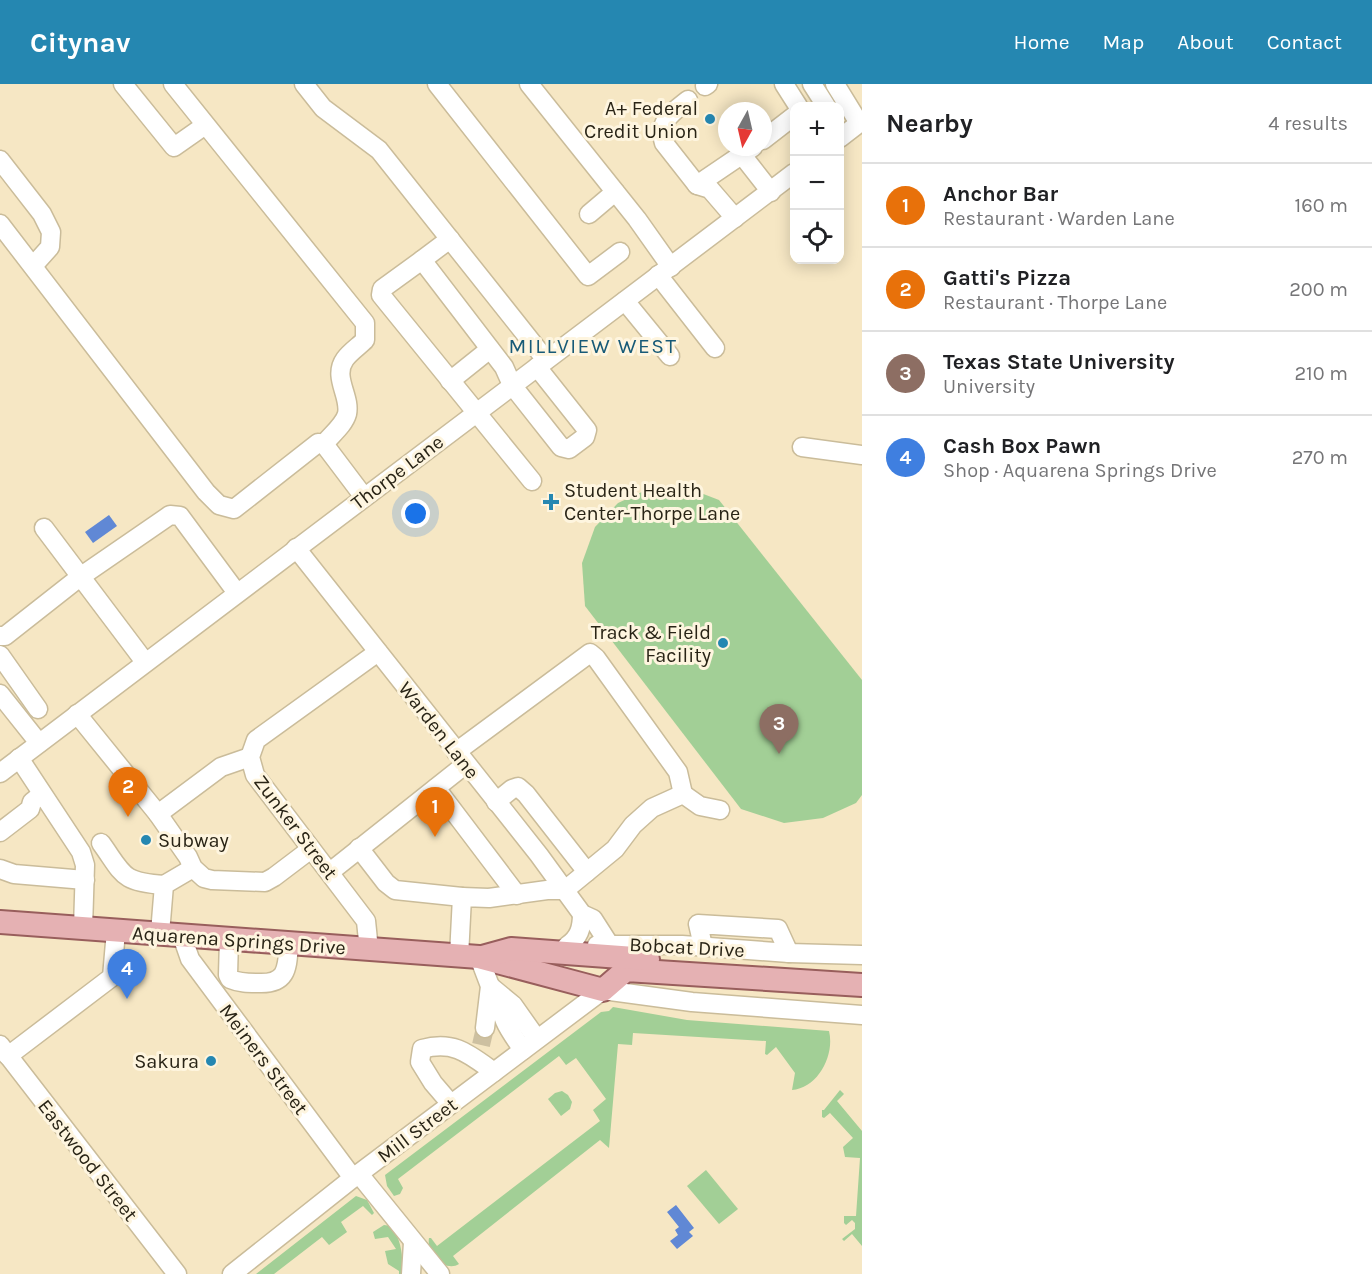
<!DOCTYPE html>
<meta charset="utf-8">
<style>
:root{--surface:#fff;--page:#f6f6f6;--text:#202124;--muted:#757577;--line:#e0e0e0;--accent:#2587b1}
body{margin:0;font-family:Karla,sans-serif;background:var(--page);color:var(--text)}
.controls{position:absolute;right:18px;top:18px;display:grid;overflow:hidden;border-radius:12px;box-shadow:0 3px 15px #0003}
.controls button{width:54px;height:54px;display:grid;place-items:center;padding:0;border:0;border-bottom:2px solid var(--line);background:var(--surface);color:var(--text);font:30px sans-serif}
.compass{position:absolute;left:718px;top:18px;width:54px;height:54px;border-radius:50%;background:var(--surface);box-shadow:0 3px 15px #0003;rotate:188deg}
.you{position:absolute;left:416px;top:430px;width:21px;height:21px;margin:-15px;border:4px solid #fff;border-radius:50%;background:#1a73e8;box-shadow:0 0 0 9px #1a73e833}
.badge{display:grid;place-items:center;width:39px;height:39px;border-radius:50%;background:var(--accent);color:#fff;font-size:20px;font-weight:700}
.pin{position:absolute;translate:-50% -50px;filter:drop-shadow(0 2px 3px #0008)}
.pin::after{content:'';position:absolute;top:32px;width:21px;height:18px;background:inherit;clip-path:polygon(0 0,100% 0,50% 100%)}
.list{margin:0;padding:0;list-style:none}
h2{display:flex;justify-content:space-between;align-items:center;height:78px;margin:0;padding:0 24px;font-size:26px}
h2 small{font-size:20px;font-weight:400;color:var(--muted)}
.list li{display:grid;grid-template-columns:39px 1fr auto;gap:18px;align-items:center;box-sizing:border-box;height:84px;padding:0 24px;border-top:2px solid var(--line)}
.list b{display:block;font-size:22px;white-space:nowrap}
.list p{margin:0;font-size:20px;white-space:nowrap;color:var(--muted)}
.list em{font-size:20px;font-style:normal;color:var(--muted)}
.icon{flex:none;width:33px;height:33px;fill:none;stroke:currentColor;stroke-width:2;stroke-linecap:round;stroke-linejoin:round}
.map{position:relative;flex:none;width:862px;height:1190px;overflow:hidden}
header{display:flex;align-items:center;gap:36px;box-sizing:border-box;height:84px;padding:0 30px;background:var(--accent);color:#fff}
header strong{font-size:28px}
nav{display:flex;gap:33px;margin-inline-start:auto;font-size:21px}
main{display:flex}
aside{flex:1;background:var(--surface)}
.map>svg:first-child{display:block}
.green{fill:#a2cf96}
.water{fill:#6088d5}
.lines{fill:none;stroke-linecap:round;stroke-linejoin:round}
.minor-tunnel{stroke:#cdc0a1;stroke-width:18;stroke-dasharray:18 9;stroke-linecap:butt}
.minor-casing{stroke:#cabc9a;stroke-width:21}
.major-casing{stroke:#985e5c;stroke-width:26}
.minor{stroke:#fff;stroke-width:18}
.major{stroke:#e5b1b3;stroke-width:22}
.poi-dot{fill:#2587b1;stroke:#fef5df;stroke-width:2}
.labels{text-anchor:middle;stroke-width:6;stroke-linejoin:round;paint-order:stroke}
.poi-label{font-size:20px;fill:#292416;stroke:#fef5df;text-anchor:end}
.street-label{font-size:20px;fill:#292416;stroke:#fef5df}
.neighbourhood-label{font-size:21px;letter-spacing:1.5px;fill:#175a77;stroke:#fef5df}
</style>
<header>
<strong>Citynav</strong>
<nav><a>Home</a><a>Map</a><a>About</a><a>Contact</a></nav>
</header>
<main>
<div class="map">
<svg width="862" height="1190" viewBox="0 0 862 1190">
<rect width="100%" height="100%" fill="#f6e7c4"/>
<g class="green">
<path d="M680,401L719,416L862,596V711L856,719L823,734L784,739L741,725L585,522L582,479L595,443L618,419L644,407Z"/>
<path d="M613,923L687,936L829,947C835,971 818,1004 792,1006L795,989L776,963L767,971L765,970L766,957L633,949L632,961L618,960L609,1064L600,1056L453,1172L459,1180C445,1189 426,1169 429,1154H431L437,1162L600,1037L593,1026L606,1015L576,974L566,981L559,972L398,1095L403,1104L400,1110L394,1112L387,1102L385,1091L601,928L609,927Z"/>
<path d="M840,1006L844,1010L837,1017L862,1047V1162L852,1150L844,1157L842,1155L855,1145V1139L852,1136L846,1141L844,1139V1132H856L860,1074L845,1073L843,1063L853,1054L830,1029L824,1034L822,1033V1026H824Z"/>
<path d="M562,1007L568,1011L572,1018L570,1025L561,1032L548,1015L555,1009Z"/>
<path d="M706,1086L738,1125L719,1140L687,1102Z"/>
<path d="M356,1112L367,1116L374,1129L372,1131L363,1122L341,1138L347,1148L329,1161L322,1153L274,1190H256Z"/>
<path d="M384,1141L391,1142C402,1157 403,1172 402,1190H399V1187L388,1180L385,1167L396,1165L388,1153L375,1155L373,1148Z"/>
</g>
<g class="water">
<path d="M109,431L117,442L93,459L85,448Z"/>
<path d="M676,1121L694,1144L689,1148L693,1152L677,1165L670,1157L678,1151L675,1146L679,1143L667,1128Z"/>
</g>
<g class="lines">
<path class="minor-tunnel" d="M481,961L485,944"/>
<defs>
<g id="minor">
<path d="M123,0L174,63L204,42"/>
<path d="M173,0L365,239V256C359,262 350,268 345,275C332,293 351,312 347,330C344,341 331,351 324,360"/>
<path d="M304,0L323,24L379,66L546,276"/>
<path d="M437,0L588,192L620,168"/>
<path d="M529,0L637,135L671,183"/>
<path d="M784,0L798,22"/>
<path d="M812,0L826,22"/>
<path d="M835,0L859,39"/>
<path d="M705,2L708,0"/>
<path d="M688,16C673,28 657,37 664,59L697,101L710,105L735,134"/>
<path d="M840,54L862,37"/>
<path d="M763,56L794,32"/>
<path d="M742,71L771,108"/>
<path d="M0,76L42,130L51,148L50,163L33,182"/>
<path d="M697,101L753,63"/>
<path d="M589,130L615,108"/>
<path d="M0,140L206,408L219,421L234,425L318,359L324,360L364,413"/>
<path d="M422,176L450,155"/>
<path d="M658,191L715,264"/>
<path d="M625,217L670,272"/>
<path d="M450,297L490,265"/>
<path d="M802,363L862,371"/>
<path d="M532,397L381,211L382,205L422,176L504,283L512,301L561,363L569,365L585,353L587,346L537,283"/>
<path d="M44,444L145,578"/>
<path d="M296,464L539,771L582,830L593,835L609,860"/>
<path d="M0,552H5L80,493L170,431L180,432L237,509"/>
<path d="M0,571L38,625"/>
<path d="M0,610L39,659"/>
<path d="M77,630L158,730L188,773L193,784L204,794L212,796L265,798L274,793L311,765"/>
<path d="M456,668L590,569L596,574L678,688L683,710"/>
<path d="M19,674L81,768L85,781L83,844"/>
<path d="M0,689L794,89"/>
<path d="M436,704L517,811"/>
<path d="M496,718L512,705L518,703L526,710L587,788"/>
<path d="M158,730L221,683L250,673"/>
<path d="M0,748L30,725L32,718L42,710"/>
<path d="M101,759C124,791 121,798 164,801"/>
<path d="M359,764L386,799L395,806L462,813"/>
<path d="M0,785L14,790L85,796"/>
<path d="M330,788L466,680"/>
<path d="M160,849L164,801L193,784"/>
<path d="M182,852L190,875L353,1094"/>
<path d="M229,855L228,891L230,895C239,899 249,899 259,899C288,900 287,883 289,860"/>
<path d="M597,861H682L789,869L862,871"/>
<path d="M567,862C579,854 582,844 582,830"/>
<path d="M703,862L698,840L778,845L789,869"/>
<path d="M369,866L366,837L255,691L250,673L256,656L378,568"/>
<path d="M459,872L462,813L489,814L547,806H565L615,765L633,741L652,724L683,710L700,722L720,726"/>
<path d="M479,873L490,902L485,944"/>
<path d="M490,902L513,921L537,955"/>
<path d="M501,912C499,935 511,948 523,966"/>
<path d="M0,961L177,1190"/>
<path d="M8,972L112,893L116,847"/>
<path d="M451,1020L433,999L420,978L422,965C454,956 469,970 494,988"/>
<path d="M359,1090L440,1190"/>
<path d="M232,1190L353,1094L603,906L692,918L862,931"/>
<path d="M411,1190L413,1158"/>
</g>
<g id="major">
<path d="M0,838L479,873L603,906L626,886L862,901"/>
<path d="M482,873L511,865L648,875"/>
</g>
</defs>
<use href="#minor" class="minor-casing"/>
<use href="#major" class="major-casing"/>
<use href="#minor" class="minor"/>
<use href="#major" class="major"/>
</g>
<g class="poi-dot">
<circle cx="710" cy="35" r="6"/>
<path d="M548 409h6v6h6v6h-6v6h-6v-6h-6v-6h6z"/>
<circle cx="723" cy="559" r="6"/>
<circle cx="146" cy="756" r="6"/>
<circle cx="211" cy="977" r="6"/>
</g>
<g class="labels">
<g class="poi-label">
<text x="698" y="31">A+ Federal<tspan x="698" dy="23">Credit Union</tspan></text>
<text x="564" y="413" text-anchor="start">Student Health<tspan x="564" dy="23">Center-Thorpe Lane</tspan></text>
<text x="711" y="555">Track &amp; Field<tspan x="711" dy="23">Facility</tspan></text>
<text x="158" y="763" text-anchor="start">Subway</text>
<text x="199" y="984">Sakura</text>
</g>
<g class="street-label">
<text transform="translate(397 388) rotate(-37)" y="7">Thorpe Lane</text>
<text transform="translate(439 646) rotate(52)" y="7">Warden Lane</text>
<text transform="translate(296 743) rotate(53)" y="7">Zunker Street</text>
<text transform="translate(239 856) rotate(4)" y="7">Aquarena Springs Drive</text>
<text transform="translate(687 863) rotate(3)" y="7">Bobcat Drive</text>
<text transform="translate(264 975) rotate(53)" y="7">Meiners Street</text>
<text transform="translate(417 1046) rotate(-37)" y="7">Mill Street</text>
<text transform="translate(88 1076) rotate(52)" y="7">Eastwood Street</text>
</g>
<g class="neighbourhood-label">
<text x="593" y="269">MILLVIEW WEST</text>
</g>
</g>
</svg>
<div class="controls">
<button>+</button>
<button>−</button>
<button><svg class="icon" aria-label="locate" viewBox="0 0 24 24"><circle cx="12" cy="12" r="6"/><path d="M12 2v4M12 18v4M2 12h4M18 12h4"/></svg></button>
</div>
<svg class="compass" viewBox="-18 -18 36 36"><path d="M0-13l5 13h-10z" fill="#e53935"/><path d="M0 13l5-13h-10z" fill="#757577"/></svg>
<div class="you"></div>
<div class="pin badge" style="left:435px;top:753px;background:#e8710a">1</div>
<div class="pin badge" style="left:128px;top:733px;background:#e8710a">2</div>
<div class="pin badge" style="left:779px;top:670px;background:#8d6e63">3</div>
<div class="pin badge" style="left:127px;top:915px;background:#3f7fe0">4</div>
</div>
<aside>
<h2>Nearby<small>4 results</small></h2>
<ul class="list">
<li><span class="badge" style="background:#e8710a">1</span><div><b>Anchor Bar</b><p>Restaurant · Warden Lane</p></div><em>160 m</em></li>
<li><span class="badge" style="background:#e8710a">2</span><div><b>Gatti's Pizza</b><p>Restaurant · Thorpe Lane</p></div><em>200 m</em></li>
<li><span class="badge" style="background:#8d6e63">3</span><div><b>Texas State University</b><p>University</p></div><em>210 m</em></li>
<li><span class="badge" style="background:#3f7fe0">4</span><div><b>Cash Box Pawn</b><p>Shop · Aquarena Springs Drive</p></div><em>270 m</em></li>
</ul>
</aside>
</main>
